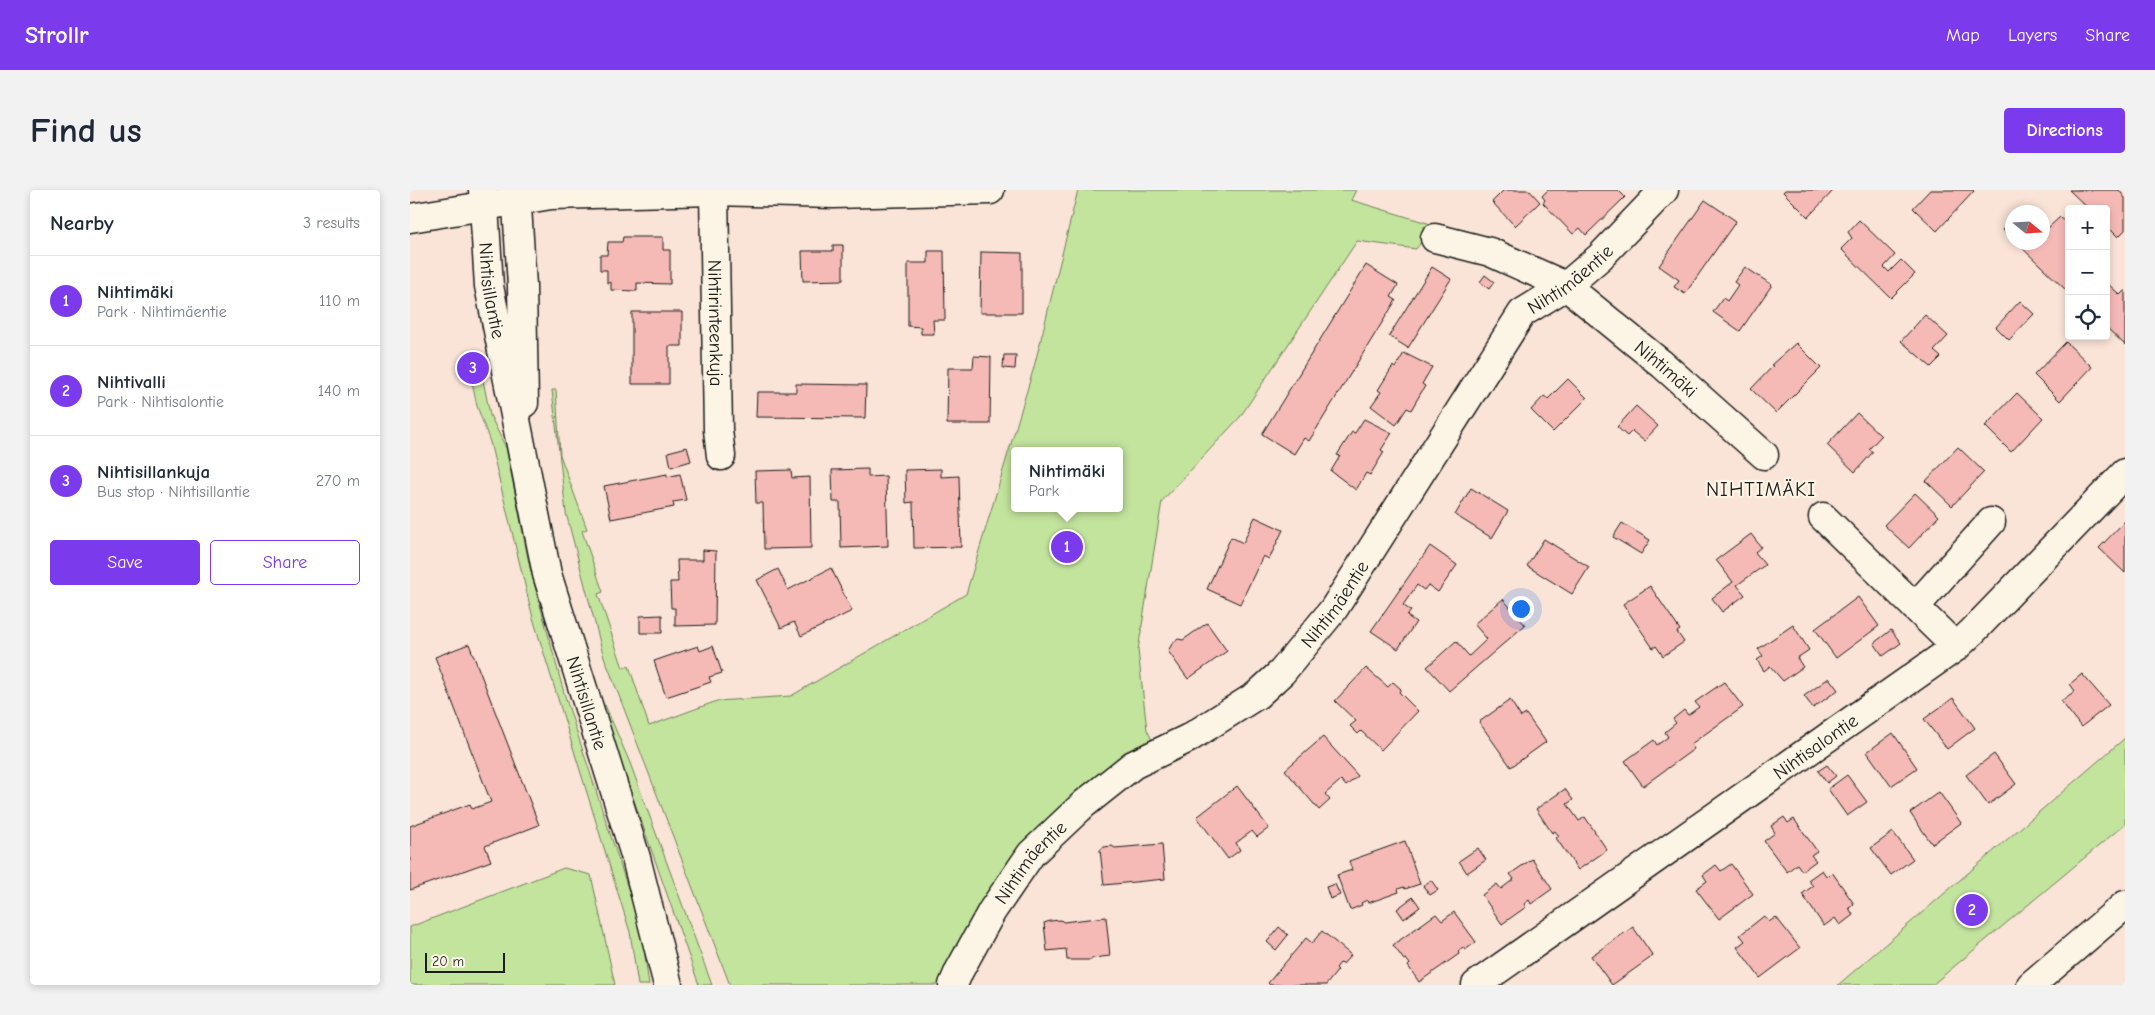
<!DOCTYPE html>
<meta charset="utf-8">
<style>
:root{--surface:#fff;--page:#f2f2f3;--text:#1f2937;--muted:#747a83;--line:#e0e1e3;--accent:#7c3aed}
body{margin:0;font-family:"Comic Neue",sans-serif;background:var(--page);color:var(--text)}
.controls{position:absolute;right:15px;top:15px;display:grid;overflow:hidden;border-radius:5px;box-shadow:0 2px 8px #0003}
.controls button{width:45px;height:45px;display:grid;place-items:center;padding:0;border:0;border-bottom:1px solid var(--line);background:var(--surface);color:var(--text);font:25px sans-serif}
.compass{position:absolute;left:1595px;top:15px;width:45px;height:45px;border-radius:50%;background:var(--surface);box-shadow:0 2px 8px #0003;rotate:108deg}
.scale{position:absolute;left:15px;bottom:12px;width:80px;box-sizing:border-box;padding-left:5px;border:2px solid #1c1c1c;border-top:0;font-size:14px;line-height:18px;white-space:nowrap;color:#1c1c1c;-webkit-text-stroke:4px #fcf5e5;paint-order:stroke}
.you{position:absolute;left:1110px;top:418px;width:18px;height:18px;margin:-12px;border:4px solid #fff;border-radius:50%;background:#1a73e8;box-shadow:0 0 0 8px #1a73e833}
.badge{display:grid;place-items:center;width:32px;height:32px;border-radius:50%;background:var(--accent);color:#fff;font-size:16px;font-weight:700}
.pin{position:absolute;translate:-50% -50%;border:2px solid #fff;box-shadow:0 1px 5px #0006}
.popup{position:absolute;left:601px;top:257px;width:112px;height:65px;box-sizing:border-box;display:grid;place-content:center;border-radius:5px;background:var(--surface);filter:drop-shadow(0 1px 4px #0005);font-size:16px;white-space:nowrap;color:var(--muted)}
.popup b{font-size:19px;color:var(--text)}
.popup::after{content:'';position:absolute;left:50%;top:100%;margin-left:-10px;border:10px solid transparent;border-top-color:var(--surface)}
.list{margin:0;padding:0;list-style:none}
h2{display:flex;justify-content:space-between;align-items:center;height:65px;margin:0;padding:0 20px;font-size:21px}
h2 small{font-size:16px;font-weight:400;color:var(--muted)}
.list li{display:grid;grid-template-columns:32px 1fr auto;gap:15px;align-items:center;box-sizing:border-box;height:90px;padding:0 20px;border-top:1px solid var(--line)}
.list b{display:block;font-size:19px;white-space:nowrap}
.list p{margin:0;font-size:16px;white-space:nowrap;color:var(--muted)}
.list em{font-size:16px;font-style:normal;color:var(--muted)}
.actions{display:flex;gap:10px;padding:15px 20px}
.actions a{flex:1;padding:11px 0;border:1px solid var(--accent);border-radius:5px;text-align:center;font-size:18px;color:var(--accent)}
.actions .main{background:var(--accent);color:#fff}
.icon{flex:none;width:28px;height:28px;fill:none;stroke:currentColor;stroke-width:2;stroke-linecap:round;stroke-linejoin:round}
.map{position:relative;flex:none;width:1715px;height:795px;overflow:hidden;border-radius:5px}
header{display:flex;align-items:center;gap:30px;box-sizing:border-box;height:70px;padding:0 25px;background:var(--accent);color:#fff}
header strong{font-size:24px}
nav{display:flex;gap:28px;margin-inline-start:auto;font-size:18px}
.intro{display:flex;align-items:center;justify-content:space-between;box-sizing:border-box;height:120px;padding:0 30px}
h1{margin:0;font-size:35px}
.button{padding:12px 22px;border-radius:5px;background:var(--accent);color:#fff;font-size:18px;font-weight:700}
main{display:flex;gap:30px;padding:0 30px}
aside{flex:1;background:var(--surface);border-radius:5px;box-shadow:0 2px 8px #0003}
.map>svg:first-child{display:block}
.green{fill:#c3e49d;stroke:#70805c;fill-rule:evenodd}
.building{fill:#f6bab6;stroke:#1c1c1c}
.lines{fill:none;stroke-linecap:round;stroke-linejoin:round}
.minor-casing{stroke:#1c1c1c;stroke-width:31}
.minor{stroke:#fcf5e5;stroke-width:28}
.labels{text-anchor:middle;stroke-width:4.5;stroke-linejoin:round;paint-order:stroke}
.street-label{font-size:19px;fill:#1c1c1c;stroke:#fcf5e5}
.neighbourhood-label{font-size:20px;letter-spacing:1px;fill:#1c1c1c;stroke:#fcf5e5}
</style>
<header>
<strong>Strollr</strong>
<nav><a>Map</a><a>Layers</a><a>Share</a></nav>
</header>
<div class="intro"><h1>Find us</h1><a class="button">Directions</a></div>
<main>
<aside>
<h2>Nearby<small>3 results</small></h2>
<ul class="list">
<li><span class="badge">1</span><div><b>Nihtimäki</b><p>Park · Nihtimäentie</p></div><em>110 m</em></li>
<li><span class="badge">2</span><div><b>Nihtivalli</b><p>Park · Nihtisalontie</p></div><em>140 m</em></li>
<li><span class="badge">3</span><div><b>Nihtisillankuja</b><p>Bus stop · Nihtisillantie</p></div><em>270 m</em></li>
</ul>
<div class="actions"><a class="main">Save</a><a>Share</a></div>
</aside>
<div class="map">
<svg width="1715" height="795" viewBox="0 0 1715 795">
<rect width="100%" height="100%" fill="#fae3d7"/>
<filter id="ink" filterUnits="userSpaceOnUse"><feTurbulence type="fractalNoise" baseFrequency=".02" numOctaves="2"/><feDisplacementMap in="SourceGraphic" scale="10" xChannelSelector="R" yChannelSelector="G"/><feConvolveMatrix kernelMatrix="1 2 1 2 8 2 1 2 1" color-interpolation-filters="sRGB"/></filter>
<g filter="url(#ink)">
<g class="green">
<path d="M668,0H946L941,10L1024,35L1006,59L947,51L830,227L752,311L728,460L737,540L745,556L701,583L530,795H320L193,464L156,323L142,200H146L150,265L177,339L172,341L193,402L188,404L213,478L219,476L239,536L307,511L381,506L556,404L624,177ZM604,261H710V318H604Z"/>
<path d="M73,190L80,225L96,258L120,378L154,503L231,738L239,795H228L220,742L123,428L80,252L67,216L62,192Z"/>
<path d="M195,515L220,573L302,795H289L191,517Z"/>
<path d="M1715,548V634L1522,795H1428Z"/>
<path d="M154,678L181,685L205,795H0V737Z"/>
</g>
<g class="building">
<path d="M1094,0H1119L1130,12L1105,36L1082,12Z"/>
<path d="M1138,0H1208L1215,7L1176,45L1170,38L1163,44L1133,13L1135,10L1132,6Z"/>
<path d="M1375,0H1424L1398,27L1373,2Z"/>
<path d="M1520,0H1563L1564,1L1527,41L1503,18Z"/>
<path d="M1659,0H1709L1715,8V40L1708,47L1696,35V19H1679Z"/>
<path d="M1295,10L1326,31L1275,104L1264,97L1269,90L1249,76Z"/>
<path d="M1650,27L1659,35L1657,101L1606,52H1632V32L1638,38Z"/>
<path d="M1449,30L1485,65L1474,77L1479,82L1491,70L1505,84L1481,108L1431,59L1442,48L1438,42Z"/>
<path d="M1602,30V49L1593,40Z"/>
<path d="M213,47H253V60H260V94L227,93V101L201,100V92L197,93V80H190V65H197L198,52H212Z"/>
<path d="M423,55H433V90L393,91L392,61H423Z"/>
<path d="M518,61H534L535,130H523L524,144H511V137L498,136V73H518Z"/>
<path d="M571,62L612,63V123H570Z"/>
<path d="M956,75L988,95L981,107L986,110L899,251L894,248L884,264L852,244Z"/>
<path d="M1022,77L1041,89L998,158L979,146Z"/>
<path d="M1335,77L1362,95L1330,141L1303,122L1313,108L1317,111L1328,95L1324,92Z"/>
<path d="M1075,85L1084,92L1079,99L1070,92Z"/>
<path d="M1696,92L1710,105L1715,100V155L1696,137Z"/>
<path d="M1610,111L1624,124L1599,150L1586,137Z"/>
<path d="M222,122H272V156H259V194H222Z"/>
<path d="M1515,125L1538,146L1524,161L1531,167L1521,177L1491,151Z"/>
<path d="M1656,152L1682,177L1650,211L1624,185Z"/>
<path d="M1386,153L1411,178L1366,223L1341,199L1363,176L1361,175Z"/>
<path d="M994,163L1022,177L1012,194L1015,196L1001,220L997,218L986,235L961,216L971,202L968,200L983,176L985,178Z"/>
<path d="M594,165H606L605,179L593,178Z"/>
<path d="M564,166L581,167L580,234H537L538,178H563Z"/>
<path d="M1158,189L1177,208L1143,242L1121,220L1134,206L1138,209Z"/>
<path d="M386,194L456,195L455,228L346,227L347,202H386Z"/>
<path d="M1607,203L1633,228L1601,262L1575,236Z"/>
<path d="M1226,216L1248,236L1234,251L1222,241L1217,246L1207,237Z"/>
<path d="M1447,223L1471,246L1459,259L1463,262L1445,282L1417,255Z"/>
<path d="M954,229L982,243L971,260L974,262L960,285L956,283L946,300L921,281L930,266L927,265L942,242L945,243Z"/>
<path d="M277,257L281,271L261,277L258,262Z"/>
<path d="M1548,257L1574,282L1542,316L1516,291Z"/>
<path d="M458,279V287L476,286L478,356L431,358L430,312H423L422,280Z"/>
<path d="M531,279V287L549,286L551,357L504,358L503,312L496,313L495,280Z"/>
<path d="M381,280L382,288L400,287L401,358L354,359L353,313H346L345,281Z"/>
<path d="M257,284V287L270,284L276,310L263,312L264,317L201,329L194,296Z"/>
<path d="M1061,298L1098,321L1082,348L1045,325Z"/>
<path d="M1505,303L1529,326L1499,358L1474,335Z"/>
<path d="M845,327L873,340L859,369L853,366L830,414L797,399L821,347L833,353Z"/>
<path d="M1715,331V383L1689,358Z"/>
<path d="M1212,333L1240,350L1231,364L1203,347Z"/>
<path d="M1341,344L1351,357L1345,362L1355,375L1327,395L1335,405L1312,422L1302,408L1323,392L1306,370Z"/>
<path d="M1134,349L1179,377L1162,404L1117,376Z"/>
<path d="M1020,356L1047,375L1028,402L1018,395L1014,400L1007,395L993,415L1001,421L997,426L1006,432L988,459L961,441Z"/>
<path d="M293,360L306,361L305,435L265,436V418H261L260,392H268L267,370H293Z"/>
<path d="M421,378L442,421L391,446L384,432L371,438L347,390L368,379L378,400Z"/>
<path d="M1240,396L1270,440L1267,442L1274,452L1253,466L1246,456L1243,458L1213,414Z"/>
<path d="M1448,407L1469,436L1426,468L1405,439Z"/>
<path d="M1093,409L1115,435L1039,501L1017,477L1046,451L1059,466L1077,449L1064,434Z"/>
<path d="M252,425V443H230V426Z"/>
<path d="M797,433L817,461L778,489L758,461L762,454L768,449L773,450Z"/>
<path d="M1383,435L1399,460L1387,468L1393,477L1373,491L1360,476L1354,481L1347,470L1353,466L1348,459Z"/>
<path d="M1481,440L1491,453L1473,466L1464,453Z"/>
<path d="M59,454L129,635L75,656L81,671L0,700V636L60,614L62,619L81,612L25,467Z"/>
<path d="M288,456L290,461L303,456L312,483L299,487L301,492L256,507L244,471Z"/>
<path d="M956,478L978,497L983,492L991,499L989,502L1008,521L971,560L951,541L948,544L940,536L946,531L925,511Z"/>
<path d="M1672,484L1699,515L1671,537L1651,511L1665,501L1660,494Z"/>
<path d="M1419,488L1428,500L1403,518L1394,506Z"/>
<path d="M1314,492L1333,517L1281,554L1284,559L1233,596L1215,571L1244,550L1247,555L1258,547L1255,542L1266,533L1263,529L1274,520L1278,525L1289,517L1285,512Z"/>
<path d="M1543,508L1565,538L1537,559L1514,529Z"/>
<path d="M1100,510L1111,527L1116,524L1136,552L1101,577L1069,532Z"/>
<path d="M1483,543L1507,578L1481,596L1457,562Z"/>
<path d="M913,547L948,586L936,596L931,590L915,604L920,610L909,620L875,580Z"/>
<path d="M1584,564L1606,594L1578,615L1556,585Z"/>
<path d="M1417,575L1426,586L1417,593L1408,581Z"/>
<path d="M1437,585L1457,612L1437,626L1418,599Z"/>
<path d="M827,596L859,638L847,647L842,641L826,653L830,660L818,669L787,627Z"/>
<path d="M1155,599L1163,610L1157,614L1169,631L1175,627L1197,660L1168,680L1146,648L1149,646L1145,641L1142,643L1126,619Z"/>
<path d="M1529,602L1551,633L1522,654L1500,623Z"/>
<path d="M1374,627L1378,633L1384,629L1407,661L1401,665L1406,671L1392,681L1387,674L1377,682L1354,651L1365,643L1361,636Z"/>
<path d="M1483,642L1503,669L1481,685L1461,658Z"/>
<path d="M995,651L1010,694L995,699L994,697L988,699L989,702L958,713L957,710L951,713L952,715L940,720L927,685L942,680L939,671Z"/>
<path d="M752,654L755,689L694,695L690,660L694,657L702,656L705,658Z"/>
<path d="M1068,658L1076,670L1057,683L1049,671Z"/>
<path d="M1122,669L1142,699L1121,714L1119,710L1114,714L1116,717L1092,734L1072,705L1087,694L1091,699L1104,689L1100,684Z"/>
<path d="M1321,674L1343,704L1309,729L1286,699L1297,691L1293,685L1306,675L1311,681Z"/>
<path d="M1412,680L1417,687L1422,682L1444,714L1439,718L1443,725L1430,735L1425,728L1414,736L1392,704L1403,696L1398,690Z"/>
<path d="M1021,690L1028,700L1020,705L1013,696Z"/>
<path d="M925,694L930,705L920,709L916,697Z"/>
<path d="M1003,707L1010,717L994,729L987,719Z"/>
<path d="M1044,722L1066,752L1055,760L1053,757L1048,761L1049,764L1009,792L998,776L1000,774L996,769L994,770L983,755L1026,724L1032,731Z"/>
<path d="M1354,726L1359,732L1366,727L1390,758L1350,788L1327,757L1335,751L1330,745Z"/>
<path d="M696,727L700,766L683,768L681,770H657L656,759L637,761L634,733L640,731L651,730L653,732Z"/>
<path d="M869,737L878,745L866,760L857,752Z"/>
<path d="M1223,737L1243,766L1202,795L1181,766Z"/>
<path d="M912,741L941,765L933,774L930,773L926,778L928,780L916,795H860L858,793L896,748L902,753Z"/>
</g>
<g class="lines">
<defs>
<g id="minor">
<path id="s1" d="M73,0L79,96L137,384L226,668L258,795"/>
<path d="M106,0L112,96L114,213"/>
<path id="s2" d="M304,1L308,240L311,266"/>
<path d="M0,28L141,5L304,1L423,4L580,0"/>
<path id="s3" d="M1025,48L1080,62L1156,96L1253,175L1354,265"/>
<path d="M1413,327L1546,457"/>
<path d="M1505,417L1581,332"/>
<path id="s4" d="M543,795L549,781L582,721L621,664L674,614L723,575L779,548L847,505L872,482L923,420L1112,123L1156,96L1190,67L1254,0"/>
<path id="s5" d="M1066,795L1546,457L1563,441L1715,283"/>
<path d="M1621,795L1715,715"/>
</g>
</defs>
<use href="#minor" class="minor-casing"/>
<use href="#minor" class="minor"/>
</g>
</g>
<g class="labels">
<g class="street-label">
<text dy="7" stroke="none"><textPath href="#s4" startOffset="956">Nihtimäentie</textPath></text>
<text dy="7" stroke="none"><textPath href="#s1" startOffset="101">Nihtisillantie</textPath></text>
<text dy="7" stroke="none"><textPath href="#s2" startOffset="132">Nihtirinteenkuja</textPath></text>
<text dy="7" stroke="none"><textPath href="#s3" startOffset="270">Nihtimäki</textPath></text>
<text dy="7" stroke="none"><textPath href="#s4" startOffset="551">Nihtimäentie</textPath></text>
<text dy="7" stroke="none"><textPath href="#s1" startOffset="525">Nihtisillantie</textPath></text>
<text dy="7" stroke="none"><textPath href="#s5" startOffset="415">Nihtisalontie</textPath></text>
<text dy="7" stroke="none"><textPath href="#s4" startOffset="146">Nihtimäentie</textPath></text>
</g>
<g class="neighbourhood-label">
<text x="1351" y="306">NIHTIMÄKI</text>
</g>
</g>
</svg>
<div class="controls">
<button>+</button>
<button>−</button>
<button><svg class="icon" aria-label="locate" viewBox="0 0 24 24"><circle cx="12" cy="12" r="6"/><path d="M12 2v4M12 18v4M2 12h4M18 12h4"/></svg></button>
</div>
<svg class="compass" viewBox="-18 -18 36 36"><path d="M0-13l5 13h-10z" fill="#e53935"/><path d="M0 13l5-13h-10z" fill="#747a83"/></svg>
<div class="scale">20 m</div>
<div class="you"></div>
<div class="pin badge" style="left:657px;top:357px">1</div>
<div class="popup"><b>Nihtimäki</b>Park</div>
<div class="pin badge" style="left:1562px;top:720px">2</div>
<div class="pin badge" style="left:63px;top:178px">3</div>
</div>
</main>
